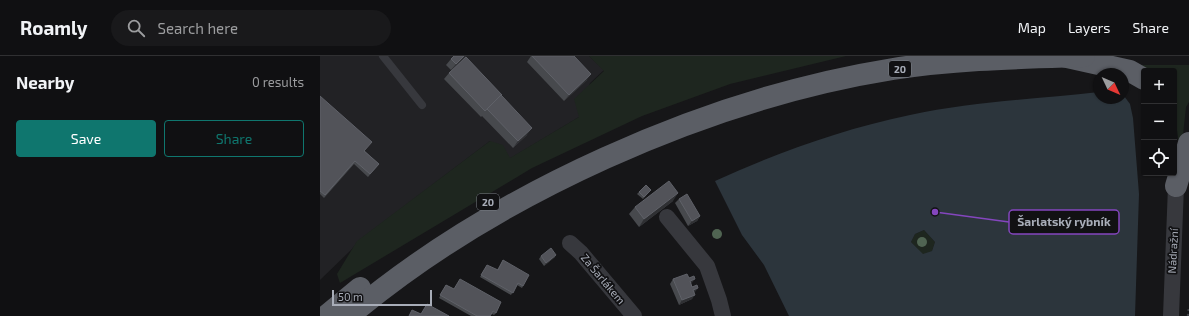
<!DOCTYPE html>
<meta charset="utf-8">
<style>
:root{--surface:#101012;--page:#19191b;--text:#f1f3f6;--muted:#9c9d9f;--line:#303032;--accent:#0f766e}
body{margin:0;font-family:"Exo 2",sans-serif;background:var(--page);color:var(--text)}
.controls{position:absolute;right:12px;top:12px;display:grid;overflow:hidden;border-radius:4px;box-shadow:0 1px 3px #0004}
.controls button{width:36px;height:36px;display:grid;place-items:center;padding:0;border:0;border-bottom:1px solid var(--line);background:var(--surface);color:var(--text);font:20px sans-serif}
.compass{position:absolute;left:773px;top:12px;width:36px;height:36px;border-radius:50%;background:var(--surface);box-shadow:0 1px 3px #0004;rotate:134deg}
.scale{position:absolute;left:12px;bottom:10px;width:100px;box-sizing:border-box;padding-left:4px;border:2px solid #a8adb8;border-top:0;font-size:11px;line-height:14px;white-space:nowrap;color:#a8adb8;-webkit-text-stroke:3px #111113;paint-order:stroke}
.list{margin:0;padding:0;list-style:none}
h2{display:flex;justify-content:space-between;align-items:center;height:52px;margin:0;padding:0 16px;font-size:17px}
h2 small{font-size:13px;font-weight:400;color:var(--muted)}
.actions{display:flex;gap:8px;padding:12px 16px}
.actions a{flex:1;padding:9px 0;border:1px solid var(--accent);border-radius:4px;text-align:center;font-size:14px;color:var(--accent)}
.actions .main{background:var(--accent);color:#fff}
.icon{flex:none;width:22px;height:22px;fill:none;stroke:currentColor;stroke-width:2;stroke-linecap:round;stroke-linejoin:round}
.map{position:relative;flex:none;width:869px;height:260px;overflow:hidden}
header{display:flex;align-items:center;gap:24px;box-sizing:border-box;height:56px;padding:0 20px;background:var(--surface);border-bottom:1px solid var(--line)}
header strong{font-size:19px}
nav{display:flex;gap:22px;margin-inline-start:auto;font-size:14px}
.search{width:280px;height:36px;background:var(--page);display:flex;align-items:center;gap:10px;box-sizing:border-box;padding:0 14px;border-radius:22px;color:var(--muted);font-size:15px}
main{display:flex}
aside{flex:1;background:var(--surface)}
.map>svg:first-child{display:block}
.built{fill:#222225}
.green{fill:#1e261f}
.water{fill:#2c353c;fill-rule:evenodd}
.lines{fill:none;stroke-linecap:round;stroke-linejoin:round}
.path{stroke:#3d3f44;stroke-width:2.5;stroke-dasharray:2 3;stroke-linecap:butt}
.service{stroke:#37383d;stroke-width:8}
.minor{stroke:#37383d;stroke-width:16}
.trunk{stroke:#5b5e65;stroke-width:22}
.tree{fill:#506452}
.wall{fill:#47494d}
.shaded-wall{fill:#2f3033}
.building{fill:#525359;stroke:#5f6168}
.labels{text-anchor:middle;stroke-width:3.5;stroke-linejoin:round;paint-order:stroke}
.shield{fill:#111113;stroke:#7b7e86;stroke-width:1}
.shield-label{font-size:10px;font-weight:bold;fill:#a8adb8}
.street-label{font-size:11px;fill:#a8adb8;stroke:#111113}
.leader{fill:none;stroke:#8446be;stroke-width:1.5}
.callout-dot{fill:#8446be;stroke:#111113;stroke-width:1.5}
.callout{fill:#111113;stroke:#8446be;stroke-width:1.5}
.callout-label{font-size:12px;text-anchor:middle;font-weight:bold;fill:#a8adb8}
</style>
<header>
<strong>Roamly</strong>
<div class="search"><svg class="icon" aria-label="search" viewBox="0 0 24 24"><circle cx="10" cy="10" r="6"/><path d="M15 15l6 6"/></svg>Search here</div>
<nav><a>Map</a><a>Layers</a><a>Share</a></nav>
</header>
<main>
<aside>
<h2>Nearby<small>0 results</small></h2>
<ul class="list">
</ul>
<div class="actions"><a class="main">Save</a><a>Share</a></div>
</aside>
<div class="map">
<svg width="869" height="260" viewBox="0 0 869 260">
<rect width="100%" height="100%" fill="#161618"/>
<path class="built" d="M0,0H269L284,14L270,27L259,61L189,103L170,85L38,185L32,193L0,224Z"/>
<g class="green">
<path d="M269,0H526L410,28L322,60L212,112L20,227L17,218L37,185L170,85L183,89L190,102L259,61L254,43L284,15Z"/>
<path d="M814,9H869V46L866,51L862,88L859,89L854,52V15H824Z"/>
<path d="M604,174L615,186L612,195L603,199L591,186L595,178Z"/>
</g>
<path class="water" d="M779,36V42H803L804,40L810,48L813,62L819,138L815,260H469L444,209L422,179L395,125C457,97 522,73 590,59C652,46 716,43 779,36ZM604,174L615,186L612,195L603,198L591,186L595,178Z"/>
<g class="lines">
<path class="path" d="M868,260L869,252"/>
<path class="service" d="M63,0L102,49"/>
<g class="minor">
<path d="M347,161L387,210L399,244L403,260"/>
<path d="M250,187L261,197L314,260"/>
<path d="M851,260L856,130"/>
</g>
<g class="trunk">
<path d="M747,1L810,15L824,23"/>
<path d="M856,130L869,87"/>
<path d="M6,260L40,232"/>
<path d="M29,260C174,138 386,43 573,13C636,3 700,2 764,0"/>
</g>
</g>
<g class="tree">
<circle cx="397" cy="178" r="5"/>
<circle cx="602" cy="186" r="5"/>
</g>
<g class="wall">
<path d="M146,0L131,14L126,9L131,3Z"/>
<path d="M211,0H254L267,24L244,45L207,6Z"/>
<path d="M129,17L181,39L207,79L193,92L162,60L161,61L124,23Z"/>
<path d="M0,40L45,95L59,108L48,121L34,108L4,142L0,138Z"/>
<path d="M331,134L323,143L317,138L319,136Z"/>
<path d="M359,143L380,160L377,165L368,170L355,147Z"/>
<path d="M353,145L319,171L309,158L315,151Z"/>
<path d="M221,200L235,201L224,210L219,203Z"/>
<path d="M183,204L203,230L202,232L197,229L191,239L160,221L166,211L177,214Z"/>
<path d="M353,223L371,228L375,236L374,237L372,243L359,249L350,228Z"/>
<path d="M126,229L134,233L176,257L174,259L172,258L170,260H151L119,242Z"/>
</g>
<g class="shaded-wall">
<path d="M144,0H146L131,14L136,8Z"/>
<path d="M271,18L267,24L244,45L249,39Z"/>
<path d="M212,72L207,79L193,92L198,85Z"/>
<path d="M358,137L353,145L319,171L324,163Z"/>
<path d="M380,160L377,165L368,170L372,165Z"/>
<path d="M236,199L235,201L224,210L226,207Z"/>
<path d="M375,223L371,228L367,230L370,225Z"/>
<path d="M378,232L375,236L370,238L373,234Z"/>
<path d="M375,239L372,243L359,249L362,244Z"/>
</g>
<g class="building">
<path d="M134,0H144L136,8L131,3Z"/>
<path d="M212,0H254L271,18L249,39Z"/>
<path d="M146,1L182,39L165,55L129,17Z"/>
<path d="M181,39L212,72L198,85L167,53Z"/>
<path d="M0,40L52,86L44,95L59,108L50,118L35,105L5,139L0,135Z"/>
<path d="M349,125L358,137L324,163L315,151Z"/>
<path d="M326,129L331,134L324,141L319,136Z"/>
<path d="M367,138L380,160L372,165L359,143Z"/>
<path d="M231,192L236,199L226,207L221,200Z"/>
<path d="M183,204L209,219L203,230L198,227L193,237L161,219L167,209L178,214Z"/>
<path d="M367,218L369,222L374,220L375,223L370,225L372,231L377,229L378,232L373,234L375,239L362,244L353,223Z"/>
<path d="M140,223L181,246L176,257L173,255L170,260H157L120,239L126,229L134,233Z"/>
<path d="M107,248L129,260H89L92,254L101,258Z"/>
</g>
<g class="labels">
<g class="shield">
<rect x="569" y="5" width="22" height="16" rx="3"/>
<rect x="157" y="138" width="22" height="16" rx="3"/>
</g>
<g class="shield-label">
<text x="580" y="17">20</text>
<text x="168" y="150">20</text>
</g>
<g class="street-label">
<text transform="translate(853 195) rotate(-87)" y="4">Nádražní</text>
<text transform="translate(283 223) rotate(50)" y="4">Za Šarlákem</text>
</g>
</g>
<path class="leader" d="M615 156L689 166"/>
<circle class="callout-dot" cx="615" cy="156" r="4"/>
<rect class="callout" x="689" y="154" width="110" height="24" rx="4"/>
<g class="callout-label">
<text x="744" y="170">Šarlatský rybník</text>
</g>
</svg>
<div class="controls">
<button>+</button>
<button>−</button>
<button><svg class="icon" aria-label="locate" viewBox="0 0 24 24"><circle cx="12" cy="12" r="6"/><path d="M12 2v4M12 18v4M2 12h4M18 12h4"/></svg></button>
</div>
<svg class="compass" viewBox="-18 -18 36 36"><path d="M0-13l5 13h-10z" fill="#e53935"/><path d="M0 13l5-13h-10z" fill="#9c9d9f"/></svg>
<div class="scale">50 m</div>
</div>
</main>
